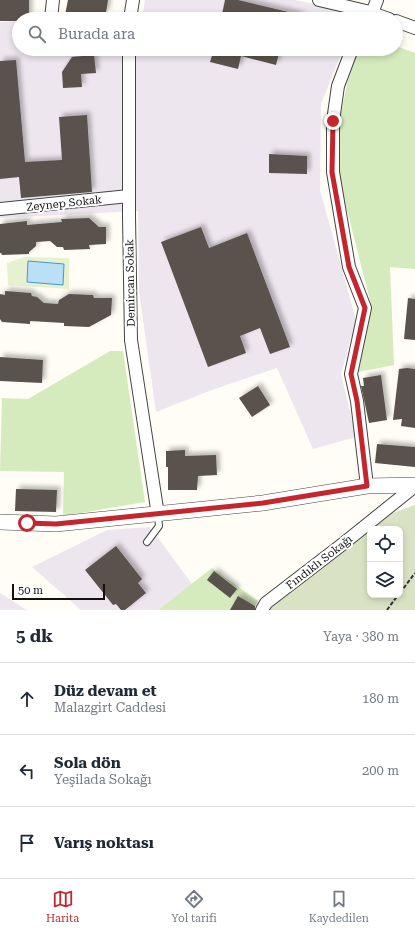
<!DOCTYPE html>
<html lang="tr">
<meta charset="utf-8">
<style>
:root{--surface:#fff;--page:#f6f6f7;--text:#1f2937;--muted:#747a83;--line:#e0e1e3;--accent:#c4262e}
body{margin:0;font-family:"Roboto Serif",serif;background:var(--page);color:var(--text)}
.controls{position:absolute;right:12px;bottom:12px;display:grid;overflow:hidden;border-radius:8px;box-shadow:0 2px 6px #0003}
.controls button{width:36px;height:36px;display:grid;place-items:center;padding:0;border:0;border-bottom:1px solid var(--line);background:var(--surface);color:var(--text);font:20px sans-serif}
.scale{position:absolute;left:12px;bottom:10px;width:93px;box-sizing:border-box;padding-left:4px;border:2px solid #111;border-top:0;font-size:11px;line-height:14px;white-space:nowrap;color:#111;-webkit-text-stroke:3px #fff;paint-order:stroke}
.stop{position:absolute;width:12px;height:12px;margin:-9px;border:3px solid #c4262e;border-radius:50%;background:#fff}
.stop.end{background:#c4262e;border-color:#fff;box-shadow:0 1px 4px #0008}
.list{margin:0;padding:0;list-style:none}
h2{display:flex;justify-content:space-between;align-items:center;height:52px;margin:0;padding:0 16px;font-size:17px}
h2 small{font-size:13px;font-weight:400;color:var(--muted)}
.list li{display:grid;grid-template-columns:26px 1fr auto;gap:12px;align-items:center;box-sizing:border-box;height:72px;padding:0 16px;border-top:1px solid var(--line)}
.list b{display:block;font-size:15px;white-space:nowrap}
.list p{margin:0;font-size:13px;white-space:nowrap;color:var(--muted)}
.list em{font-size:13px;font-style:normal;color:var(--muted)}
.icon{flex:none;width:22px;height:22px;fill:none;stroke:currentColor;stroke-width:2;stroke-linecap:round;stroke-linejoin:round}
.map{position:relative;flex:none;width:415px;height:610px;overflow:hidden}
.search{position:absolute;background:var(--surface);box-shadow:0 2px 6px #0003;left:12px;right:12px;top:12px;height:44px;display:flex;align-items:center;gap:10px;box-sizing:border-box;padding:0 14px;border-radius:22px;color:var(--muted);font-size:15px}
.sheet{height:268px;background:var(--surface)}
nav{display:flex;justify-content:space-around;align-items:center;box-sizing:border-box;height:56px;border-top:1px solid var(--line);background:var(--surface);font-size:11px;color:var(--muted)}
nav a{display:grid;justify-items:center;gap:2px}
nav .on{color:var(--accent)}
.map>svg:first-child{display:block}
.industrial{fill:#eee6ef}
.green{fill:#d5ebbd}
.cemetery{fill:#d9e3c4}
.pitch{fill:#e6f2cf}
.water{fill:#b9e0f7;stroke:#3f96cf}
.building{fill:#5a524d;filter:url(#shadow)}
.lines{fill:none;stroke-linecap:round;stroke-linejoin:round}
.service-casing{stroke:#444;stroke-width:8}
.minor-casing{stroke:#444;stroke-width:14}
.tertiary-casing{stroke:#444;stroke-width:16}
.path{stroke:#333;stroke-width:2;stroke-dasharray:4 2;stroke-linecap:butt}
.service{stroke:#fff;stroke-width:6}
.minor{stroke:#fff;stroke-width:12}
.tertiary{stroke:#fff;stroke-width:15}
.route{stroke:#c4262e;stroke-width:5}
.labels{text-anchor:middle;stroke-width:4;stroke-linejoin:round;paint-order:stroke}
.street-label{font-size:11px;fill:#111;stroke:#fff}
</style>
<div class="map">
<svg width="415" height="610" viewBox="0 0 415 610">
<defs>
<filter id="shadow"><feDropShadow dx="3.5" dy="-3.5" stdDeviation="2" flood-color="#0004"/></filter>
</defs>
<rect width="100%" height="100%" fill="#fffdf5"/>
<g class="industrial">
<path d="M145,0H295L357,13L354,19H142Z"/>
<path d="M19,21V49H343L321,104L320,190L356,320L341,374L356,437L313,449L277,368L209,391L156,412L139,292L138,211L0,218V22Z"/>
<path d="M150,527L192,584L158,610H81L32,567L107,530Z"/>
<path d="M0,593L27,610H0Z"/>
</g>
<g class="green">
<path d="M396,46L415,53V269L390,267L394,365L358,372L372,308L340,183L339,122L348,80L358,49H396Z"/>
<path d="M110,351H123L145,502L63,516L64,472L0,471L2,398L28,399Z"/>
<path d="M212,568L258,601L253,610H158Z"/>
</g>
<path class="cemetery" d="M415,505V610H268L370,531V595H400V529H372L393,513Z"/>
<path class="pitch" d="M24,257L69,258V289L8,285L7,263Z"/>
<path class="water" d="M28,261L64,264L63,285L27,282Z"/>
<g class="building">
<path d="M0,0H29V19H19V21H0Z"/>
<path d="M68,0H108L106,13H102L101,19H92L65,15Z"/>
<path d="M225,0H238L301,15L300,19H221Z"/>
<path d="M214,49H280L276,65L241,56L238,69L210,62Z"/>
<path d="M94,55L96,73L81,74L82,87L63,88L62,72L72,57Z"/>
<path d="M16,60L25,162L62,160L59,117L87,115L92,192L21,198L19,177L0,179V61Z"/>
<path d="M269,154L307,156V174L269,173Z"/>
<path d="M89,218L99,227H106V244L89,245L90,249L64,250L63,247H57L50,241L36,242V246L29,252V254L2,255L1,253H0V224L27,221V225L62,222L61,219Z"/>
<path d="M201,227L209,248L247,233L290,347L270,354L260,328L240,336L246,353L208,367L161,242Z"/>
<path d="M5,291L31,293L32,296L37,297L44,303L58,304L59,300L69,294L93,295L94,298H112L111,315L89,327L64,326V323L30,321V324L2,322L0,319V294L5,295Z"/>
<path d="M408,298L415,299V340L404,339Z"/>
<path d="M0,357L43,360L42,383L0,381Z"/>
<path d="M407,368L415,369V428L401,426L402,419L393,420L399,369Z"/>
<path d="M381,375L387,420L369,423L361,386H364L363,378Z"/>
<path d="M258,386L270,405L252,417L239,398Z"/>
<path d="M377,444L415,447V467L375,463Z"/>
<path d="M185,450V456L216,455L217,475L198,476L197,490H168V467H166V451Z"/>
<path d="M16,489L57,490L56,512L15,511Z"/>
<path d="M116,546L142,579L138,583L146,593L125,610H121L116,604L113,605L85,570Z"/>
<path d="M214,571L237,589L230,598L207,580Z"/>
<path d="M238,596L255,606V610H230Z"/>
</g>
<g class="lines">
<defs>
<path id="service" d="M147,542L159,526L158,515"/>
<g id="minor">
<path d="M319,0L366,11L389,19"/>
<path d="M372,13L377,0"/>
<path d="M51,19L53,0"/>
<path d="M130,19L133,0"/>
<path d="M396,21L415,28"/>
<path d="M129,49V216L131,340L158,515"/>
<path d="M352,49L338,86L333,121V172L349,267L365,308L351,374L357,401L367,486"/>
<path d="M0,209L129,196"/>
<path d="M262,610L266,603L344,543L415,486"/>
</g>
<path id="tertiary" d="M0,522L56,524L263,503L367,486L415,485"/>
</defs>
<use href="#service" class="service-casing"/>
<use href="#minor" class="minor-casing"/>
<use href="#tertiary" class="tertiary-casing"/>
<g class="path">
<path d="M400,593L415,573"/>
<path d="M387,610L398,595"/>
</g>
<use href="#service" class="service"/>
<use href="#minor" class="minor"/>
<use href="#tertiary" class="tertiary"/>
</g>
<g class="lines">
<path class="route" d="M27,523L56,524L263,503L367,486L357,401L351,374L365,308L349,267L332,172L333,121"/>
</g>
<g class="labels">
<g class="street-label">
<text transform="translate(64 203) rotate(-6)" y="4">Zeynep Sokak</text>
<text transform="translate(130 283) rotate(-91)" y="4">Demircan Sokak</text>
<text transform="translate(319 562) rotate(-38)" y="4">Fındıklı Sokağı</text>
</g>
</g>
</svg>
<div class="controls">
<button><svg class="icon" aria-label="locate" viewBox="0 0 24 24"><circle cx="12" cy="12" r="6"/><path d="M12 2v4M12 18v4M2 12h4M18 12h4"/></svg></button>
<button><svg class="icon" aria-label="layers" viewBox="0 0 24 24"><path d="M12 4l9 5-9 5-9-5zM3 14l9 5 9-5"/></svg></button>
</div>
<div class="scale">50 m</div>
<div class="stop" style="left:27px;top:523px"></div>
<div class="stop end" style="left:333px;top:121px"></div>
<div class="search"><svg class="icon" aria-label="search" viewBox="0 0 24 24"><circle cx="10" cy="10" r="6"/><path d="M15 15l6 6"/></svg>Burada ara</div>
</div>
<section class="sheet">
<h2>5 dk<small>Yaya · 380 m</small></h2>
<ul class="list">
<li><svg class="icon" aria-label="ahead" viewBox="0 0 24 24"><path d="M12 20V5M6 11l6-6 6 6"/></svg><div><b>Düz devam et</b><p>Malazgirt Caddesi</p></div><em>180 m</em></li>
<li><svg class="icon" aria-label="left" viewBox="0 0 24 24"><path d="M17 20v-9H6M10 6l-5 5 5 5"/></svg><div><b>Sola dön</b><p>Yeşilada Sokağı</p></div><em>200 m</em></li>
<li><svg class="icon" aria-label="arrive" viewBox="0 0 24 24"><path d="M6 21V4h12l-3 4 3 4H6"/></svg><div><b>Varış noktası</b></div></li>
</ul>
</section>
<nav>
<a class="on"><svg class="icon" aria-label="map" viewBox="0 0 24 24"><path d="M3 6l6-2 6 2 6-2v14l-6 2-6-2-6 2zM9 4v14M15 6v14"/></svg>Harita</a>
<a><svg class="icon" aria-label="directions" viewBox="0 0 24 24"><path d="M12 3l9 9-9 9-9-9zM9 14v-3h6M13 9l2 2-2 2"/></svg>Yol tarifi</a>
<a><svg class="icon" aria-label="saved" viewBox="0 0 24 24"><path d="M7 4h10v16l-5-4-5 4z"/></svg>Kaydedilen</a>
</nav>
